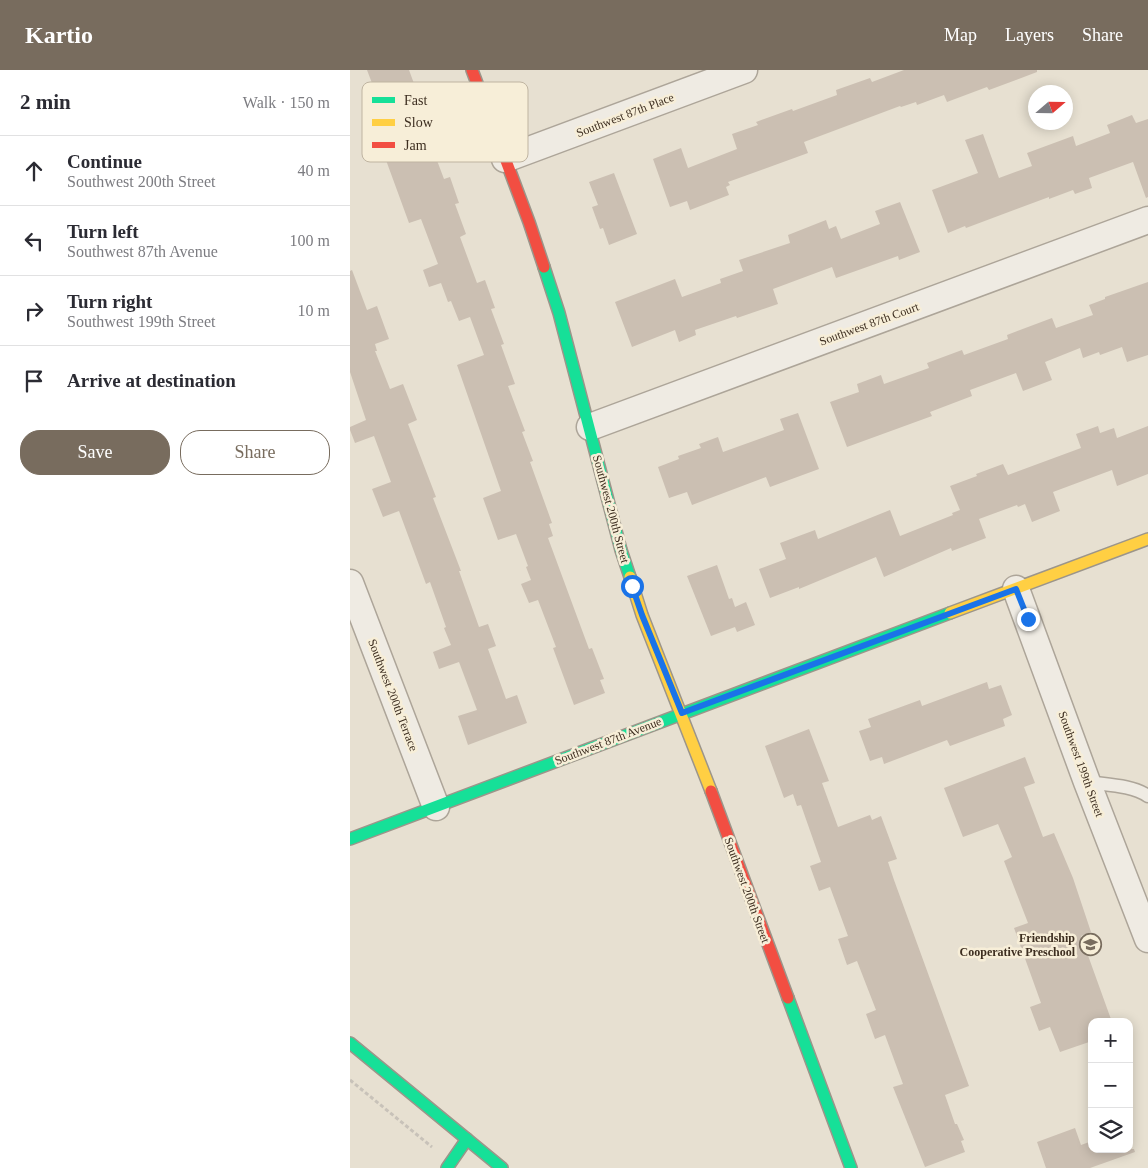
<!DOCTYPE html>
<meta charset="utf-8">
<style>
:root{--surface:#fff;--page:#f2f2f3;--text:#2b2b33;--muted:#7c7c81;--line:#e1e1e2;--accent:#786c5e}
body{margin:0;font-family:Georgia,serif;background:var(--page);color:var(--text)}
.controls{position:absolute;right:15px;bottom:15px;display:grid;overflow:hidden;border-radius:10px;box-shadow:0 2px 12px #0003}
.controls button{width:45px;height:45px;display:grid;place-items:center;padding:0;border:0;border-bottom:1px solid var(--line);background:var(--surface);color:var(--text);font:25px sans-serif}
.compass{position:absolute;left:678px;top:15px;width:45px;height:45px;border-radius:50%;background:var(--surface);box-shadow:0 2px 12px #0003;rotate:70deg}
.stop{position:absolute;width:15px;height:15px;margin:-11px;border:4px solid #1a73e8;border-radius:50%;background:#fff}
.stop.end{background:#1a73e8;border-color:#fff;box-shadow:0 1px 5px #0008}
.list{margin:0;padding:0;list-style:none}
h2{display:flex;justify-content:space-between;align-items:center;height:65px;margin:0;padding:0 20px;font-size:21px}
h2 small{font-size:16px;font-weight:400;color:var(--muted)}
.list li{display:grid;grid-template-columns:32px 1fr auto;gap:15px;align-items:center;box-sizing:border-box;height:70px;padding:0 20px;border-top:1px solid var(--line)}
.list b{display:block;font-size:19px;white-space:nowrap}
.list p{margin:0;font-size:16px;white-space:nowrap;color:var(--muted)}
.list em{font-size:16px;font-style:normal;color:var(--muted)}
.actions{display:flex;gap:10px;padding:15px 20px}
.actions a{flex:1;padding:11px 0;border:1px solid var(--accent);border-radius:20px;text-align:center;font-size:18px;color:var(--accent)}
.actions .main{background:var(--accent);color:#fff}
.icon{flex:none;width:28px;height:28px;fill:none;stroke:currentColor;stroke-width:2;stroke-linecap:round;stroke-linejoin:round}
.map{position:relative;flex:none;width:798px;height:1098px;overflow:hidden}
header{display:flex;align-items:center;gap:30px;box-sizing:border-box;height:70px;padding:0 25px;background:var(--accent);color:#fff}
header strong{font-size:24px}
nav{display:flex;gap:28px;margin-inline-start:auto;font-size:18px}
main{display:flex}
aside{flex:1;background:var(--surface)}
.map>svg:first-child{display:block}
.building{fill:#cbbfb2}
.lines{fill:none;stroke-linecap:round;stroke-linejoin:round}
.lane-casing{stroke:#ada599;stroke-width:15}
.street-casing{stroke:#ada599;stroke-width:29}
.fast-casing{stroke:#9c958a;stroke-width:14}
.slow-casing{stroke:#9c958a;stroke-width:14}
.jam-casing{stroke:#9c958a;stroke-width:14}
.path{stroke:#c8c2b9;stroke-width:3;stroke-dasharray:4 2.5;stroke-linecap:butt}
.lane{stroke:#efebe3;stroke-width:12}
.street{stroke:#efebe3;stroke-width:26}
.fast{stroke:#16e098;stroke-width:11}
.slow{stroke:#ffcf43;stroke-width:11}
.jam{stroke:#f24e42;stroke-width:11}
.route{stroke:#1a73e8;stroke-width:6}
.labels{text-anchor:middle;stroke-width:5;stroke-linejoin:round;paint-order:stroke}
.street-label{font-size:12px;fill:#3d2e20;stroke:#f7eed8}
.poi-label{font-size:12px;font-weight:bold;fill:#3d2e20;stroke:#f7eed8;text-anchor:end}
.key{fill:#f7eed8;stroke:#bfb4a1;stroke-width:1}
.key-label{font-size:14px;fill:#3d2e20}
</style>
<header>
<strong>Kartio</strong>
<nav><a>Map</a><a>Layers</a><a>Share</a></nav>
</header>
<main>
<aside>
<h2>2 min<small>Walk · 150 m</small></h2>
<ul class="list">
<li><svg class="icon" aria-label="ahead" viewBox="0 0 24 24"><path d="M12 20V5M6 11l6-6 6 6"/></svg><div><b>Continue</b><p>Southwest 200th Street</p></div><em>40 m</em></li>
<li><svg class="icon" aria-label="left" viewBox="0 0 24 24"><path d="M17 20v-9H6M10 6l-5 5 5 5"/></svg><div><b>Turn left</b><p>Southwest 87th Avenue</p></div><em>100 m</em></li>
<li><svg class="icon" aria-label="right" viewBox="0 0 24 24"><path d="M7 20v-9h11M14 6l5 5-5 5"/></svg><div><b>Turn right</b><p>Southwest 199th Street</p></div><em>10 m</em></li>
<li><svg class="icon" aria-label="arrive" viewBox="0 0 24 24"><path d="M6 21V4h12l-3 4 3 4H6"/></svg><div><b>Arrive at destination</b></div></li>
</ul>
<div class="actions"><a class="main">Save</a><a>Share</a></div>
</aside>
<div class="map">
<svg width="798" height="1098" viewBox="0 0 798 1098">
<rect width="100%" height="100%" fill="#e7e0d1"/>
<g class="building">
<path d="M17,0H59L79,54L74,56L94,109L100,107L109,133L105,134L116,164L110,167L127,213L135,210L145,238L141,239L154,274L151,275L165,314L158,316L175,361L172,362L183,391L180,392L202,453L199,454L203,466L198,468L239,579L242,578L254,609L250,610L255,623L224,635L203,578L206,577L188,530L179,533L171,514L181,510L176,497L178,496L166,464L148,470L133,428L151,421L107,295L134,285L120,247L109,251L101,231L98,232L91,213L79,217L73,200L88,194L71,149L59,153L29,71L57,60L43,23L28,29Z"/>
<path d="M554,0H687V2L639,20L637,17L597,32L594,25L567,35L566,32L551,37L550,36L454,72L458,83L378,112L380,115L376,117L379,125L340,140L337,131L320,137L303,89L331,78L338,98L387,79L382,64L408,55L406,52L442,39L443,41L487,25L486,20L520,8L522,12Z"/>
<path d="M782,45L786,53L798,49V127L796,128L783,92L739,108L742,118L725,124L723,120L699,129V127L616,158L615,156L598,163L582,120L628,103L615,70L633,64L649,108L682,96L677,83L723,66L726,76L760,63L757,55Z"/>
<path d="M264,103L287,164L259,175L253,158L250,159L242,137L248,135L239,112Z"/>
<path d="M550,132L570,182L549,190L548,186L486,208L482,197L423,219L428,234L387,248L386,246L345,260L346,265L329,272L325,260L282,277L265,232L325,209L332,227L371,213L370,209L393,201L389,190L440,173L438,165L476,150L479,159L486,156L491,169L530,154L525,141Z"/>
<path d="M2,200L17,240L27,236L39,269L25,274L27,281H25L40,319L53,314L67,350L58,354L86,427L83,428L111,501H109L129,557L138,554L146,576L138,579L156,629L167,625L177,653L118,675L108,646L127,640L109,592L89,599L83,582L101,575L94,558L96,557L80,512L76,514L49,441L33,447L22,419L41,412L24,366L5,373L0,360V357L16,350L0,302V201Z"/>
<path d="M798,212V285L777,292L772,277L750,285L749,282L733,288L730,278L695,292L702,310L673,321L666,303L620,320L622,326L580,342L582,346L497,377L480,332L509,322L507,314L531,305L534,314L579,298L577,293L612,280L614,285L658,269L657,265L702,248L706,258L743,245L739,235L755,229V227Z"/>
<path d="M448,343L469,399L420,417L416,407L342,435L337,422L319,428L308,397L329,389L328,386L351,378L349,374L368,367L373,382L434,360L430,349Z"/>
<path d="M748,356L750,363L764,358L767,368L798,356V404L767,416L762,400L703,422L710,441L682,452L675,434L668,437L667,435L629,449L636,468L602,481L601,478L534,507L526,487L449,519V517L420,528L409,499L436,489L430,473L465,460L468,469L540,440L550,466L603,445L602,443L610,440L600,416L627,406L626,404L653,394L658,405L731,378L726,364Z"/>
<path d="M367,495L379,529L382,528L385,537L396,532L405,555L387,562L385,557L361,566L337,506Z"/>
<path d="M637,612L639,619L651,615L662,645L653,649L655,656L600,676L597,670L534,694L532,687L520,691L509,661L521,657L518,649L570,630L572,636Z"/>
<path d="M459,659L479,711L472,713L488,757L520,745L522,750L531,746L547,789L538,792L544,810L619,1016L595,1025L605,1054H607L614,1070L611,1071L615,1082L575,1097L543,1017L553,1014L535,965L525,969L516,944L526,940L507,891L497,895L488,869L498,866L480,817L469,821L460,796L471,792L451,735L447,736L443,724L434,728L415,676Z"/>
<path d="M675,687L685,713L674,717L693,767L704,763L723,808L741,862L731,866L762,952H742V971L710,982L700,957L689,961L680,937L691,933L664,858L678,853L654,791L662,787L648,754L613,767L594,718Z"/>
<path d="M725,1058L731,1075L742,1071V1079H784L785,1082L740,1098H696L687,1072Z"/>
</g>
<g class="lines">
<defs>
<path id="lane" d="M737,712C756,715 782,715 798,726"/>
<g id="street">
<path d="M155,89L394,0"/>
<path d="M240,357L798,150"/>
<path d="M0,513L86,737"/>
<path d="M666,519L737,712L798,869"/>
</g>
<g id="fast">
<path d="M194,197L209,243L271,480L280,507"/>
<path d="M0,769L600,543"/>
<path d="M438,928L501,1098"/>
<path d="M0,973L152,1098"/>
<path d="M97,1098L117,1069"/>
</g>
<g id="slow">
<path d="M280,507L292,545L361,721"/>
<path d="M600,543L798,469"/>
</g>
<g id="jam">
<path d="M122,0L179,152L194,197"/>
<path d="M361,721L438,928"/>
</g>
</defs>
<use href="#lane" class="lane-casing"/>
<use href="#street" class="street-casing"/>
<use href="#fast" class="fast-casing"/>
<use href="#slow" class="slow-casing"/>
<use href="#jam" class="jam-casing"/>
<path class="path" d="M0,1010L82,1077"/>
<use href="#lane" class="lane"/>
<use href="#street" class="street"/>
<use href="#fast" class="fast"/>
<use href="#slow" class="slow"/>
<use href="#jam" class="jam"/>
</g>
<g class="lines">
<path class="route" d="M282,516L292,545L332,643L666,519L678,549"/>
</g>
<defs>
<symbol id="school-ring" viewBox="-11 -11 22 22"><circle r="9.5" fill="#f7eed8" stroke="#786c5e" stroke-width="1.5"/><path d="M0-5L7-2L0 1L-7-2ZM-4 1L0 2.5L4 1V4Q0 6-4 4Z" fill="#786c5e"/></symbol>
</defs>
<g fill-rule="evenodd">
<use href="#school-ring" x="728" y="862" width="25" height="25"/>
</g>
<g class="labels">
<g class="street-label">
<text transform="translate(275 45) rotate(-21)" y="4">Southwest 87th Place</text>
<text transform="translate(519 254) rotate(-20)" y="4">Southwest 87th Court</text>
<text transform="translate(261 439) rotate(75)" y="4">Southwest 200th Street</text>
<text transform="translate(43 625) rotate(69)" y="4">Southwest 200th Terrace</text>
<text transform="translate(258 671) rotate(-21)" y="4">Southwest 87th Avenue</text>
<text transform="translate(731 694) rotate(70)" y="4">Southwest 199th Street</text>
<text transform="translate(397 820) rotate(70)" y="4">Southwest 200th Street</text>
</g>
<g class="poi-label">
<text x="725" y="872">Friendship<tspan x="725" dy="14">Cooperative Preschool</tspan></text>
</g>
</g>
<rect x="12" y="12" width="166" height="80" rx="8" class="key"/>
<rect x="22" y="27" width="23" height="6" fill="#16e098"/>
<rect x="22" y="49" width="23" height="7" fill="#ffcf43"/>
<rect x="22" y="72" width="23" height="6" fill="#f24e42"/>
<g class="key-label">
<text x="54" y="35">Fast</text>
<text x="54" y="57">Slow</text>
<text x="54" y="80">Jam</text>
</g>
</svg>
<div class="controls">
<button>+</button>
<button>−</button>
<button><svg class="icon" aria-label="layers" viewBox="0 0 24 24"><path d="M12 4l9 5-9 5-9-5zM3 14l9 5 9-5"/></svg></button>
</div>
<svg class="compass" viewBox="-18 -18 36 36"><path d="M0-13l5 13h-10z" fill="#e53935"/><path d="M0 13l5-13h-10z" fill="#7c7c81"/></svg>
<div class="stop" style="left:282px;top:516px"></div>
<div class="stop end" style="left:678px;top:549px"></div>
</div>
</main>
